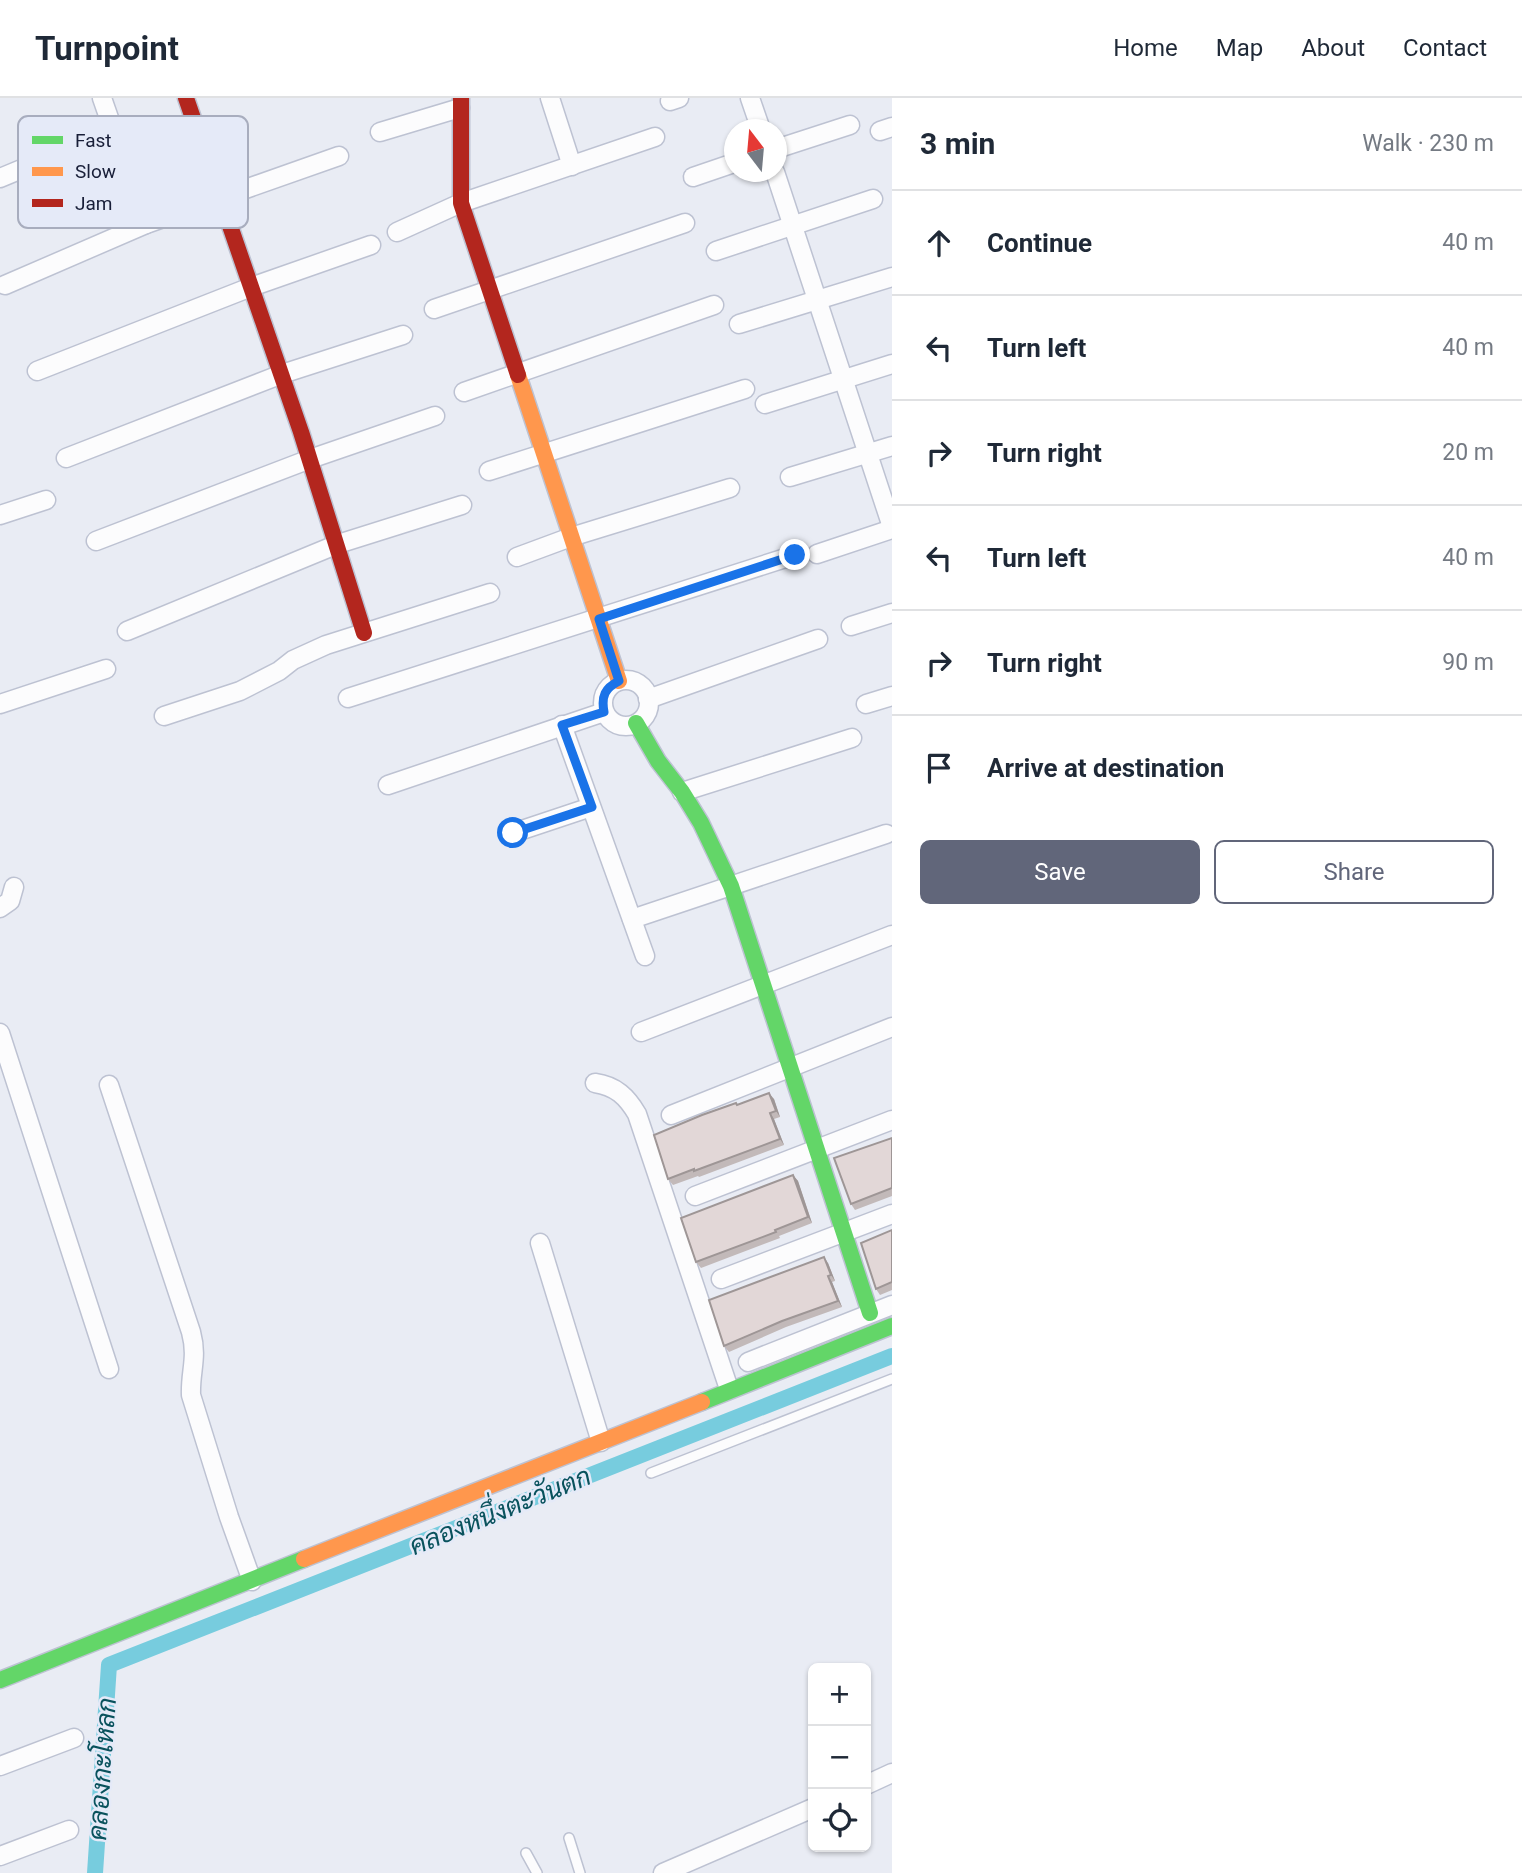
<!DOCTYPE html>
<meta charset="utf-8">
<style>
:root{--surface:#fff;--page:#f2f2f3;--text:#1f2937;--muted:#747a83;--line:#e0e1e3;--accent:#61667a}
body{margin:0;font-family:Roboto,Sarabun,sans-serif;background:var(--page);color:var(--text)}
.controls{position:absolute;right:21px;bottom:21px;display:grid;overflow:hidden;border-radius:10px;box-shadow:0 2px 5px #0004}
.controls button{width:63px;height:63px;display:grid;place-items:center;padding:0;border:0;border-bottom:2px solid var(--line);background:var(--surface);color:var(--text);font:35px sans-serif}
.compass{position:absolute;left:724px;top:21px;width:63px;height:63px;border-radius:50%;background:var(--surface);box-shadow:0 2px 5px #0004;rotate:344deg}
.stop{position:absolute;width:21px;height:21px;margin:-16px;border:5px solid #1a73e8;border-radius:50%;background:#fff}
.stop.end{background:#1a73e8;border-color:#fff;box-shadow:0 2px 7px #0008}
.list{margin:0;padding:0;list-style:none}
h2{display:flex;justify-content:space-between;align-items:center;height:91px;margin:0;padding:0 28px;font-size:30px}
h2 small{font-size:23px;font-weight:400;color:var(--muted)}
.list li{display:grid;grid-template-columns:46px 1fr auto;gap:21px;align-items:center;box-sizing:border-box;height:105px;padding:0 28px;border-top:2px solid var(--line)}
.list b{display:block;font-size:26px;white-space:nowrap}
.list em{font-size:23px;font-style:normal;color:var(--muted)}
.actions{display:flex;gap:14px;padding:21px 28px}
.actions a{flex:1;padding:16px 0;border:2px solid var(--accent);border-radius:10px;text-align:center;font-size:24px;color:var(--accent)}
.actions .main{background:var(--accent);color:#fff}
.icon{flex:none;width:38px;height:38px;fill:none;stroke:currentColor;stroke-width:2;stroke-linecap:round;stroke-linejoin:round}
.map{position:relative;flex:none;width:892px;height:1775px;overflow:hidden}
header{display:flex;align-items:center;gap:42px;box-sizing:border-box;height:98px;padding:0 35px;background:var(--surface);border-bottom:2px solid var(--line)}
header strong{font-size:33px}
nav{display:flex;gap:38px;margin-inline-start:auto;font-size:24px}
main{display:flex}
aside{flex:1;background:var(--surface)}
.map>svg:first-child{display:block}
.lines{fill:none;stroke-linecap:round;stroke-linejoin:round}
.canal{stroke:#77ccde;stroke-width:16}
.lane-casing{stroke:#bdc2d2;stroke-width:12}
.street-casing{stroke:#bdc2d2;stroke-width:21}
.fast-casing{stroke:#bdc2d2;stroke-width:19}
.slow-casing{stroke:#bdc2d2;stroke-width:19}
.jam-casing{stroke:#bdc2d2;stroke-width:19}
.lane{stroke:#fcfcfd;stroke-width:9}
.street{stroke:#fcfcfd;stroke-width:18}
.fast{stroke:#63d668;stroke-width:16}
.slow{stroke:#ff974d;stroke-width:16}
.jam{stroke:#b3261e;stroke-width:16}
.wall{fill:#c2b9b9}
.shaded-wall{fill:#9e9696}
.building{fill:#e2d7d7;stroke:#9e9696;stroke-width:2}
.route{stroke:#1a73e8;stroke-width:9}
.labels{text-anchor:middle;stroke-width:5;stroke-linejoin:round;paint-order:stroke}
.water-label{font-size:26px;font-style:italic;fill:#09525d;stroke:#e5eaf8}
.key{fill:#e5eaf8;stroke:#a8adbe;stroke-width:2}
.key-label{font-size:19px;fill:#181e38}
</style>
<header>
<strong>Turnpoint</strong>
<nav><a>Home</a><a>Map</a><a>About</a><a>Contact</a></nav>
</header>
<main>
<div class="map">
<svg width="892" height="1775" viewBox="0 0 892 1775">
<rect width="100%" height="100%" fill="#e9ecf4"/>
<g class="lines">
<path class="canal" d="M95,1775L109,1567L892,1258"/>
<defs>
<g id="lane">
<path d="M651,1375L892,1281"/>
<path d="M569,1740L580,1775"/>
<path d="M526,1755L537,1775"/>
</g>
<g id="street">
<path d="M102,0L146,126"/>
<path d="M550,0L572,68"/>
<path d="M750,0L761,32"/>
<path d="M670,3L679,0"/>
<path d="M880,33L892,29"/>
<path d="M380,34L460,10"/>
<path d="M776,51L850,27"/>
<path d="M775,74L892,429"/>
<path d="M693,79L734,65"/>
<path d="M0,80L113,33"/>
<path d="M397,134L461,105L655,39"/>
<path d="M716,153L873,101"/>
<path d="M5,187L146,126L339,58"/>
<path d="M434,211L685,125"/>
<path d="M739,226L892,179"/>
<path d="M37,273L251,189L371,147"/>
<path d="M464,294L714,207"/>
<path d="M765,306L892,266"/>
<path d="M66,360L282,276L403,237"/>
<path d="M489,373L745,291"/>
<path d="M790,379L892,348"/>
<path d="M0,417L46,402"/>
<path d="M96,443L310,361L435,318"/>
<path d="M817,456L892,431"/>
<path d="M517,459L571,439L730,390"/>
<path d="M851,528L892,515"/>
<path d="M127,533L338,446L462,407"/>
<circle cx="626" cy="605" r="23"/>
<path d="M348,600L795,457"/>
<path d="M648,601L818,541"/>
<path d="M0,606L106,571"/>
<path d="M866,606L892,598"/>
<path d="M164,618L240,593L279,573L293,562L326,547L490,495"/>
<path d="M562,627L645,858"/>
<path d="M388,687L604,614"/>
<path d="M682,694L852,640"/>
<path d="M513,735L591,709"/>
<path d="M0,810L10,803L14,789"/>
<path d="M632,821L886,736"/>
<path d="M641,934L892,837"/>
<path d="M0,935L109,1271"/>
<path d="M595,985C616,988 627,999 637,1016L729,1291"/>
<path d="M109,987L191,1234C198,1260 190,1273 191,1297L229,1419L252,1483"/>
<path d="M671,1017L892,929"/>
<path d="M695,1098L892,1022"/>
<path d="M540,1145L601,1344"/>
<path d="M721,1181L892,1116"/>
<path d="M748,1264L892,1207"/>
<path d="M0,1668L74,1640"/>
<path d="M866,1687L892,1675"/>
<path d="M0,1758L69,1732"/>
<path d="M663,1775L813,1710"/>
</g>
<g id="fast">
<path d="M636,625L658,663L682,694L701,725L731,788L870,1215"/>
<path d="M702,1304L892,1228"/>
<path d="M0,1582L304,1461"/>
</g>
<g id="slow">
<path d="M518,277L619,583"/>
<path d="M304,1461L702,1304"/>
</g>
<g id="jam">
<path d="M186,0L301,334L364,535"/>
<path d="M461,0V105L518,277"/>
</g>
</defs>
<use href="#lane" class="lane-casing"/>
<use href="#street" class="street-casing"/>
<use href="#fast" class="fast-casing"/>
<use href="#slow" class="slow-casing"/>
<use href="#jam" class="jam-casing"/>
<use href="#lane" class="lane"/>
<use href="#street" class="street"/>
<use href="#fast" class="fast"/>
<use href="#slow" class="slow"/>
<use href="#jam" class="jam"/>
</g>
<g class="wall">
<path d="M774,1001L780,1019L774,1021L784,1047L699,1079L698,1078L673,1087L668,1081L737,1007Z"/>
<path d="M892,1040V1098L855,1112L851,1106Z"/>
<path d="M793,1077L798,1083L812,1125L779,1138L780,1140L701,1170L696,1164Z"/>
<path d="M892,1132V1192L880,1197L876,1191Z"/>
<path d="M828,1165L835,1183L832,1184L842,1209L786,1229L729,1254L724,1248Z"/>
</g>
<g class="shaded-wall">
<path d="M769,995L774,1001L780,1019L776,1013Z"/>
<path d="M770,1015L774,1021L784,1047L780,1041Z"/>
<path d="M793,1077L798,1083L812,1125L808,1119Z"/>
<path d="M824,1159L828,1165L835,1183L831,1177Z"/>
<path d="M828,1178L832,1184L842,1209L838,1203Z"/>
</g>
<g class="building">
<path d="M769,995L776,1013L770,1015L780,1041L694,1073V1071L668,1081L654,1037L702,1017L736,1005L737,1007Z"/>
<path d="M892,1040V1090L851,1106L834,1060Z"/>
<path d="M793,1077L808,1119L775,1132L776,1134L696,1164L681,1120Z"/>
<path d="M892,1132V1184L876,1191L861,1145Z"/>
<path d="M824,1159L831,1177L828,1178L838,1203L782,1223L724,1248L709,1202Z"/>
</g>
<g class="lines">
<path class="route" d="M513,735L592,709L562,627L604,614C601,598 605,590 619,583L599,521L795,457"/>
</g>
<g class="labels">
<g class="water-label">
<text transform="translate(500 1413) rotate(-22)" y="9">คลองหนึ่งตะวันตก</text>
<text transform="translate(102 1671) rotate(-86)" y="9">คลองกะโหลก</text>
</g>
</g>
<rect x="18" y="18" width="230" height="112" rx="10" class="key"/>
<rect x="32" y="38" width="31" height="8" fill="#63d668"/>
<rect x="32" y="69" width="31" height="9" fill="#ff974d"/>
<rect x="32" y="101" width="31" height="8" fill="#b3261e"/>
<g class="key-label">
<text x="75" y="49">Fast</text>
<text x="75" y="80">Slow</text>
<text x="75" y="112">Jam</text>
</g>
</svg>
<div class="controls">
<button>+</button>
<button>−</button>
<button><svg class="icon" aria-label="locate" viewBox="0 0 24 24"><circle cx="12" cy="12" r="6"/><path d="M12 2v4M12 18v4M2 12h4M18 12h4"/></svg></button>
</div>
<svg class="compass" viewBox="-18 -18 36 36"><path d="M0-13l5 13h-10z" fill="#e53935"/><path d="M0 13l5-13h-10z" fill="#747a83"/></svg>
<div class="stop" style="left:513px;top:735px"></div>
<div class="stop end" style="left:795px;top:457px"></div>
</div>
<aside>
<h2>3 min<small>Walk · 230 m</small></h2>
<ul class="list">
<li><svg class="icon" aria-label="ahead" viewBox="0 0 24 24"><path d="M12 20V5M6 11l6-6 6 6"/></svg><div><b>Continue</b></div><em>40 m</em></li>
<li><svg class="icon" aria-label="left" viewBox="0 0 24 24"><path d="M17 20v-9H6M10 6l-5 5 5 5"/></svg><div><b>Turn left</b></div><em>40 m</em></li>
<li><svg class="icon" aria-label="right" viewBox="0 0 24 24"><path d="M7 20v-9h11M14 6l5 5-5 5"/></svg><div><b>Turn right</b></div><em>20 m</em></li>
<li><svg class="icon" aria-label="left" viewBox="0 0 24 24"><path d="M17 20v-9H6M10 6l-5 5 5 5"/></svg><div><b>Turn left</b></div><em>40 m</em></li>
<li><svg class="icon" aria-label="right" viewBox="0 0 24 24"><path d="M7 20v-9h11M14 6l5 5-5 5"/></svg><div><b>Turn right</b></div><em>90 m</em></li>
<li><svg class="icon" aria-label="arrive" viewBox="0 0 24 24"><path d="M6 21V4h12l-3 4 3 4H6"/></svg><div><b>Arrive at destination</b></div></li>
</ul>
<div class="actions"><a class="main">Save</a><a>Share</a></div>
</aside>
</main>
